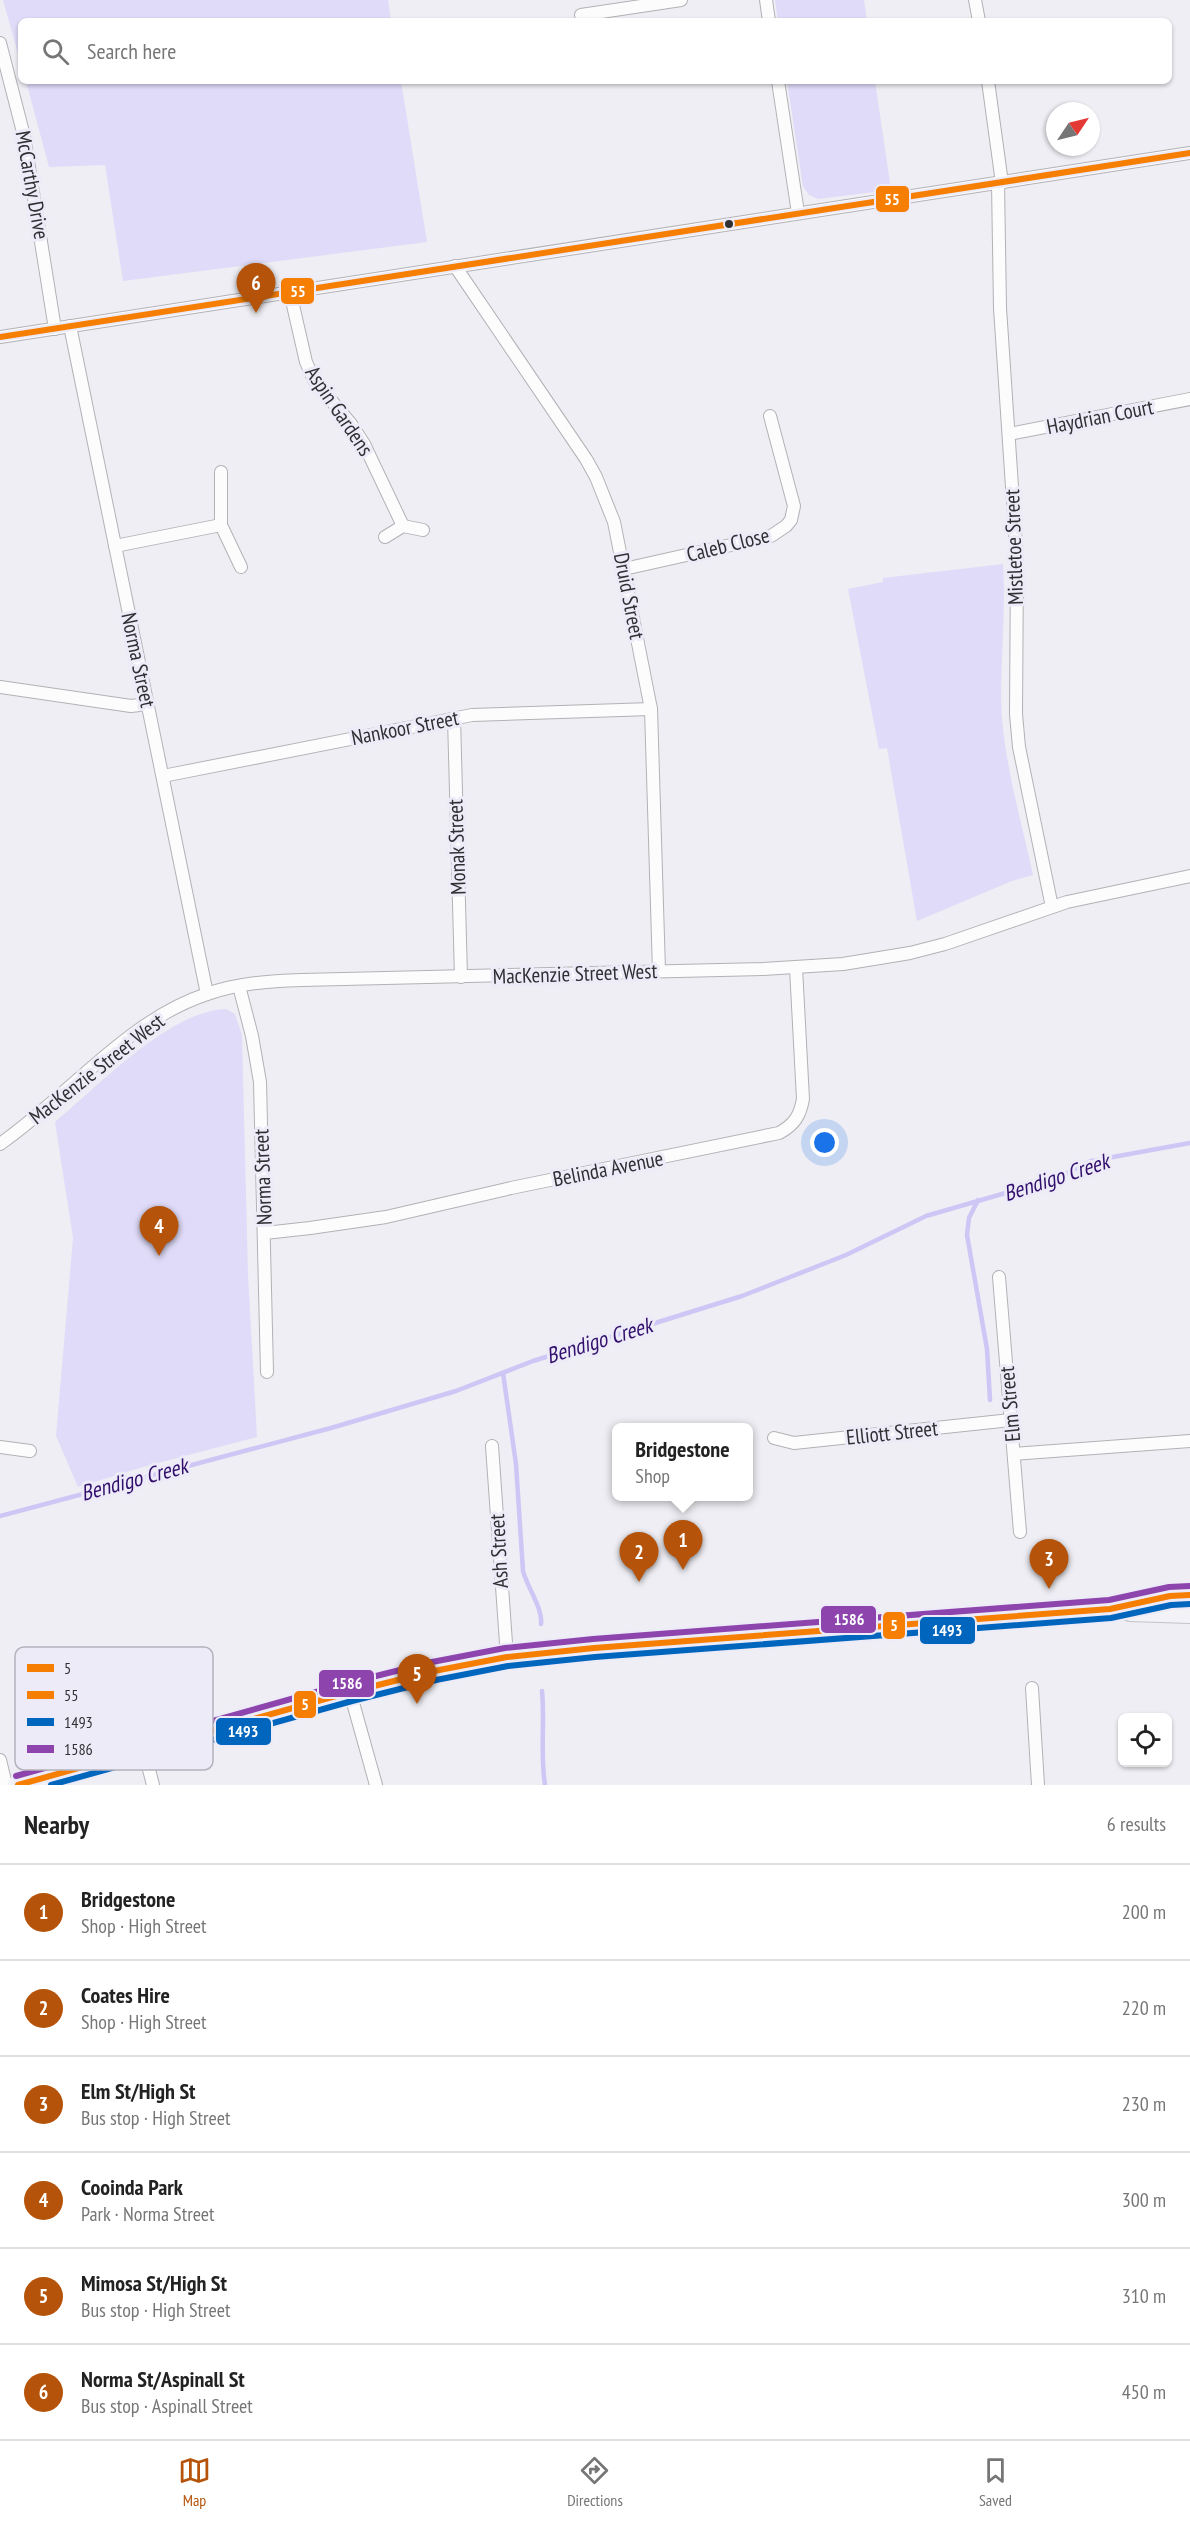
<!DOCTYPE html>
<meta charset="utf-8">
<style>
:root{--surface:#fff;--page:#f6f6f6;--text:#222;--muted:#767676;--line:#e0e0e0;--accent:#b45309}
body{margin:0;font-family:"PT Sans Narrow",sans-serif;background:var(--page);color:var(--text)}
.controls{position:absolute;right:18px;bottom:18px;display:grid;overflow:hidden;border-radius:9px;box-shadow:0 2px 4px #0004}
.controls button{width:54px;height:54px;display:grid;place-items:center;padding:0;border:0;border-bottom:2px solid var(--line);background:var(--surface);color:var(--text);font:30px sans-serif}
.compass{position:absolute;left:1046px;top:102px;width:54px;height:54px;border-radius:50%;background:var(--surface);box-shadow:0 2px 4px #0004;rotate:55deg}
.you{position:absolute;left:825px;top:1143px;width:21px;height:21px;margin:-15px;border:4px solid #fff;border-radius:50%;background:#1a73e8;box-shadow:0 0 0 9px #1a73e833}
.badge{display:grid;place-items:center;width:39px;height:39px;border-radius:50%;background:var(--accent);color:#fff;font-size:20px;font-weight:700}
.pin{position:absolute;translate:-50% -50px;filter:drop-shadow(0 2px 3px #0008)}
.pin::after{content:'';position:absolute;top:32px;width:21px;height:18px;background:inherit;clip-path:polygon(0 0,100% 0,50% 100%)}
.popup{position:absolute;left:612px;top:1423px;width:141px;height:78px;box-sizing:border-box;display:grid;place-content:center;border-radius:9px;background:var(--surface);filter:drop-shadow(0 2px 4px #0005);font-size:20px;white-space:nowrap;color:var(--muted)}
.popup b{font-size:22px;color:var(--text)}
.popup::after{content:'';position:absolute;left:50%;top:100%;margin-left:-12px;border:12px solid transparent;border-top-color:var(--surface)}
.list{margin:0;padding:0;list-style:none}
h2{display:flex;justify-content:space-between;align-items:center;height:78px;margin:0;padding:0 24px;font-size:26px}
h2 small{font-size:20px;font-weight:400;color:var(--muted)}
.list li{display:grid;grid-template-columns:39px 1fr auto;gap:18px;align-items:center;box-sizing:border-box;height:96px;padding:0 24px;border-top:2px solid var(--line)}
.list b{display:block;font-size:22px;white-space:nowrap}
.list p{margin:0;font-size:20px;white-space:nowrap;color:var(--muted)}
.list em{font-size:20px;font-style:normal;color:var(--muted)}
.icon{flex:none;width:33px;height:33px;fill:none;stroke:currentColor;stroke-width:2;stroke-linecap:round;stroke-linejoin:round}
.map{position:relative;flex:none;width:1190px;height:1785px;overflow:hidden}
.search{position:absolute;background:var(--surface);box-shadow:0 2px 4px #0004;left:18px;right:18px;top:18px;height:66px;display:flex;align-items:center;gap:15px;box-sizing:border-box;padding:0 21px;border-radius:9px;color:var(--muted);font-size:22px}
.sheet{height:654px;background:var(--surface)}
nav{display:flex;justify-content:space-around;align-items:center;box-sizing:border-box;height:84px;border-top:2px solid var(--line);background:var(--surface);font-size:16px;color:var(--muted)}
nav a{display:grid;justify-items:center;gap:3px}
nav .on{color:var(--accent)}
.map>svg:first-child{display:block}
.green{fill:#dfdbf8}
.lines{fill:none;stroke-linecap:round;stroke-linejoin:round}
.stream{stroke:#cec6f5;stroke-width:4.5}
.minor-casing{stroke:#b2b2b6;stroke-width:14}
.trunk-casing{stroke:#c3c2ca;stroke-width:22}
.minor{stroke:#fcfcfd;stroke-width:12}
.trunk{stroke:#f3f2f7;stroke-width:20}
.bus-1-casing{stroke:#ecebf7;stroke-width:10}
.bus-2-casing{stroke:#ecebf7;stroke-width:10}
.bus-3-casing{stroke:#ecebf7;stroke-width:10}
.bus-4-casing{stroke:#ecebf7;stroke-width:10}
.bus-1{stroke:#f57e03;stroke-width:6}
.bus-2{stroke:#f57e03;stroke-width:6}
.bus-3{stroke:#0065bd;stroke-width:6}
.bus-4{stroke:#8e44ad;stroke-width:6}
.bus-dot{fill:#302f34;stroke:#ecebf7;stroke-width:2}
.labels{text-anchor:middle;stroke-width:6;stroke-linejoin:round;paint-order:stroke}
.street-label{font-size:21px;fill:#302f34;stroke:#ecebf7}
.water-label{font-size:22px;font-style:italic;fill:#320f6c;stroke:#ecebf7}
.key{fill:#ecebf7;stroke:#b4b3bc;stroke-width:1.5}
.key-label{font-size:16px;fill:#302f34}
.line-badge{stroke:#ecebf7;stroke-width:2}
.badge-label{font-size:16px;text-anchor:middle;font-weight:bold;fill:#fff}
</style>
<div class="map">
<svg width="1190" height="1785" viewBox="0 0 1190 1785">
<rect width="100%" height="100%" fill="#eeeef4"/>
<g class="green">
<path d="M3,0H388L391,21H21V64Z"/>
<path d="M775,0H864L867,21H778Z"/>
<path d="M26,81H401L427,242L123,281L105,165L49,167Z"/>
<path d="M787,81H875L891,190L818,199L809,195L803,186Z"/>
<path d="M1003,564C1006,609 1001,653 1001,698C1002,757 1021,818 1033,875L1012,881L917,921L887,748L879,749L848,589L883,582V578Z"/>
<path d="M226,1009L235,1014L242,1035L248,1274L257,1437L143,1467L78,1487L56,1436L73,1238L55,1122C98,1086 169,1011 226,1009Z"/>
</g>
<g class="lines">
<g class="stream">
<path d="M978,1200L969,1218L967,1235L987,1349L990,1400"/>
<path d="M503,1373L516,1464L523,1571C527,1587 543,1608 541,1624"/>
<path d="M0,1516L331,1428L456,1391L533,1361L742,1296L846,1255L926,1216L1057,1178L1091,1161L1190,1143"/>
<path d="M542,1691C545,1722 540,1754 545,1785"/>
</g>
<defs>
<g id="minor">
<path d="M766,0L769,21"/>
<path d="M975,0L979,21"/>
<path d="M581,15L681,0"/>
<path d="M0,43L24,136L55,329"/>
<path d="M778,81L798,213"/>
<path d="M988,81L1002,183"/>
<path d="M998,183L1000,308L1017,561L1016,714L1019,747L1052,907"/>
<path d="M455,266L586,459L596,477L614,522L651,709L659,971"/>
<path d="M290,292L306,362L314,380L351,424L364,444L403,526"/>
<path d="M70,326L207,994"/>
<path d="M0,337L1190,153"/>
<path d="M1009,434L1190,399"/>
<path d="M221,525V472"/>
<path d="M385,537L403,526L423,530"/>
<path d="M115,546L221,525L241,567"/>
<path d="M624,569L771,536L786,526L791,520L794,506L770,416"/>
<path d="M0,687L131,706L148,704"/>
<path d="M454,718L461,977"/>
<path d="M163,776L472,715L651,709"/>
<path d="M239,986L252,1036L260,1082L267,1372"/>
<path d="M0,1144C69,1096 126,1021 207,994C238,983 270,981 302,980L763,969L843,964L910,953L945,944L1067,902L1190,876"/>
<path d="M265,1233L310,1228L386,1217L511,1188L779,1133C794,1125 800,1116 803,1099L796,968"/>
<path d="M999,1277L1020,1532"/>
<path d="M774,1438L794,1443L1011,1420"/>
<path d="M492,1446L507,1657"/>
<path d="M0,1447L30,1451"/>
<path d="M1014,1454L1190,1441"/>
<path d="M1032,1688L1038,1785"/>
<path d="M350,1692L376,1785"/>
<path d="M144,1750L153,1785"/>
<path d="M0,1760L6,1785"/>
</g>
<g id="trunk">
<path d="M1130,1611L1190,1613"/>
<path d="M18,1785L350,1692L434,1671L507,1657L594,1648L1110,1609L1170,1596L1190,1595"/>
</g>
</defs>
<use href="#minor" class="minor-casing"/>
<use href="#trunk" class="trunk-casing"/>
<use href="#minor" class="minor"/>
<use href="#trunk" class="trunk"/>
<defs>
<path id="bus-1" d="M18,1785L350,1692L434,1671L507,1657L594,1648L1110,1609L1170,1596L1190,1595"/>
<path id="bus-2" d="M0,337L1190,153"/>
<path id="bus-3" d="M51,1785L352,1701L436,1680L508,1666L595,1657L1111,1618L1171,1605L1190,1604"/>
<path id="bus-4" d="M16,1776L348,1683L432,1662L505,1648L593,1639L1109,1600L1169,1587L1190,1586"/>
</defs>
<use href="#bus-1" class="bus-1-casing"/>
<use href="#bus-2" class="bus-2-casing"/>
<use href="#bus-3" class="bus-3-casing"/>
<use href="#bus-4" class="bus-4-casing"/>
<use href="#bus-1" class="bus-1"/>
<use href="#bus-2" class="bus-2"/>
<use href="#bus-3" class="bus-3"/>
<use href="#bus-4" class="bus-4"/>
</g>
<circle class="bus-dot" cx="729" cy="224" r="5"/>
<g class="labels">
<g class="street-label">
<text transform="translate(32 185) rotate(80)" y="7">McCarthy Drive</text>
<text transform="translate(339 411) rotate(56)" y="7">Aspin Gardens</text>
<text transform="translate(1100 417) rotate(-11)" y="7">Haydrian Court</text>
<text transform="translate(728 545) rotate(-14)" y="7">Caleb Close</text>
<text transform="translate(1014 547) rotate(-92)" y="7">Mistletoe Street</text>
<text transform="translate(629 596) rotate(79)" y="7">Druid Street</text>
<text transform="translate(138 660) rotate(78)" y="7">Norma Street</text>
<text transform="translate(405 728) rotate(-11)" y="7">Nankoor Street</text>
<text transform="translate(457 847) rotate(-92)" y="7">Monak Street</text>
<text transform="translate(575 974) rotate(-2)" y="7">MacKenzie Street West</text>
<text transform="translate(97 1069) rotate(-38)" y="7">MacKenzie Street West</text>
<text transform="translate(608 1169) rotate(-11)" y="7">Belinda Avenue</text>
<text transform="translate(263 1177) rotate(-92)" y="7">Norma Street</text>
<text transform="translate(1010 1404) rotate(-95)" y="7">Elm Street</text>
<text transform="translate(892 1433) rotate(-6)" y="7">Elliott Street</text>
<text transform="translate(499 1551) rotate(-93)" y="7">Ash Street</text>
</g>
<g class="water-label">
<text transform="translate(1056 1177) rotate(-18)" y="8">Bendigo Creek</text>
<text transform="translate(599 1340) rotate(-17)" y="8">Bendigo Creek</text>
<text transform="translate(134 1479) rotate(-15)" y="8">Bendigo Creek</text>
</g>
</g>
<rect x="15" y="1647" width="198" height="123" rx="9" class="key"/>
<rect x="27" y="1664" width="27" height="8" fill="#f57e03"/>
<rect x="27" y="1691" width="27" height="8" fill="#f57e03"/>
<rect x="27" y="1718" width="27" height="8" fill="#0065bd"/>
<rect x="27" y="1745" width="27" height="8" fill="#8e44ad"/>
<g class="key-label">
<text x="64" y="1674">5</text>
<text x="64" y="1701">55</text>
<text x="64" y="1728">1493</text>
<text x="64" y="1755">1586</text>
</g>
<g class="line-badge">
<rect x="875" y="185" width="35" height="28" rx="6" fill="#f57e03"/>
<rect x="280" y="277" width="35" height="28" rx="6" fill="#f57e03"/>
<rect x="820" y="1605" width="57" height="29" rx="6" fill="#8e44ad"/>
<rect x="882" y="1611" width="24" height="29" rx="6" fill="#f57e03"/>
<rect x="919" y="1616" width="57" height="29" rx="6" fill="#0065bd"/>
<rect x="318" y="1669" width="57" height="29" rx="6" fill="#8e44ad"/>
<rect x="293" y="1690" width="24" height="29" rx="6" fill="#f57e03"/>
<rect x="215" y="1717" width="57" height="29" rx="6" fill="#0065bd"/>
</g>
<g class="badge-label">
<text x="892" y="205">55</text>
<text x="298" y="297">55</text>
<text x="849" y="1625">1586</text>
<text x="894" y="1631">5</text>
<text x="947" y="1636">1493</text>
<text x="347" y="1689">1586</text>
<text x="305" y="1710">5</text>
<text x="243" y="1737">1493</text>
</g>
</svg>
<div class="controls">
<button><svg class="icon" aria-label="locate" viewBox="0 0 24 24"><circle cx="12" cy="12" r="6"/><path d="M12 2v4M12 18v4M2 12h4M18 12h4"/></svg></button>
</div>
<svg class="compass" viewBox="-18 -18 36 36"><path d="M0-13l5 13h-10z" fill="#e53935"/><path d="M0 13l5-13h-10z" fill="#767676"/></svg>
<div class="you"></div>
<div class="pin badge" style="left:683px;top:1570px">1</div>
<div class="popup"><b>Bridgestone</b>Shop</div>
<div class="pin badge" style="left:639px;top:1582px">2</div>
<div class="pin badge" style="left:1049px;top:1589px">3</div>
<div class="pin badge" style="left:159px;top:1256px">4</div>
<div class="pin badge" style="left:417px;top:1704px">5</div>
<div class="pin badge" style="left:256px;top:313px">6</div>
<div class="search"><svg class="icon" aria-label="search" viewBox="0 0 24 24"><circle cx="10" cy="10" r="6"/><path d="M15 15l6 6"/></svg>Search here</div>
</div>
<section class="sheet">
<h2>Nearby<small>6 results</small></h2>
<ul class="list">
<li><span class="badge">1</span><div><b>Bridgestone</b><p>Shop · High Street</p></div><em>200 m</em></li>
<li><span class="badge">2</span><div><b>Coates Hire</b><p>Shop · High Street</p></div><em>220 m</em></li>
<li><span class="badge">3</span><div><b>Elm St/High St</b><p>Bus stop · High Street</p></div><em>230 m</em></li>
<li><span class="badge">4</span><div><b>Cooinda Park</b><p>Park · Norma Street</p></div><em>300 m</em></li>
<li><span class="badge">5</span><div><b>Mimosa St/High St</b><p>Bus stop · High Street</p></div><em>310 m</em></li>
<li><span class="badge">6</span><div><b>Norma St/Aspinall St</b><p>Bus stop · Aspinall Street</p></div><em>450 m</em></li>
</ul>
</section>
<nav>
<a class="on"><svg class="icon" aria-label="map" viewBox="0 0 24 24"><path d="M3 6l6-2 6 2 6-2v14l-6 2-6-2-6 2zM9 4v14M15 6v14"/></svg>Map</a>
<a><svg class="icon" aria-label="directions" viewBox="0 0 24 24"><path d="M12 3l9 9-9 9-9-9zM9 14v-3h6M13 9l2 2-2 2"/></svg>Directions</a>
<a><svg class="icon" aria-label="saved" viewBox="0 0 24 24"><path d="M7 4h10v16l-5-4-5 4z"/></svg>Saved</a>
</nav>
